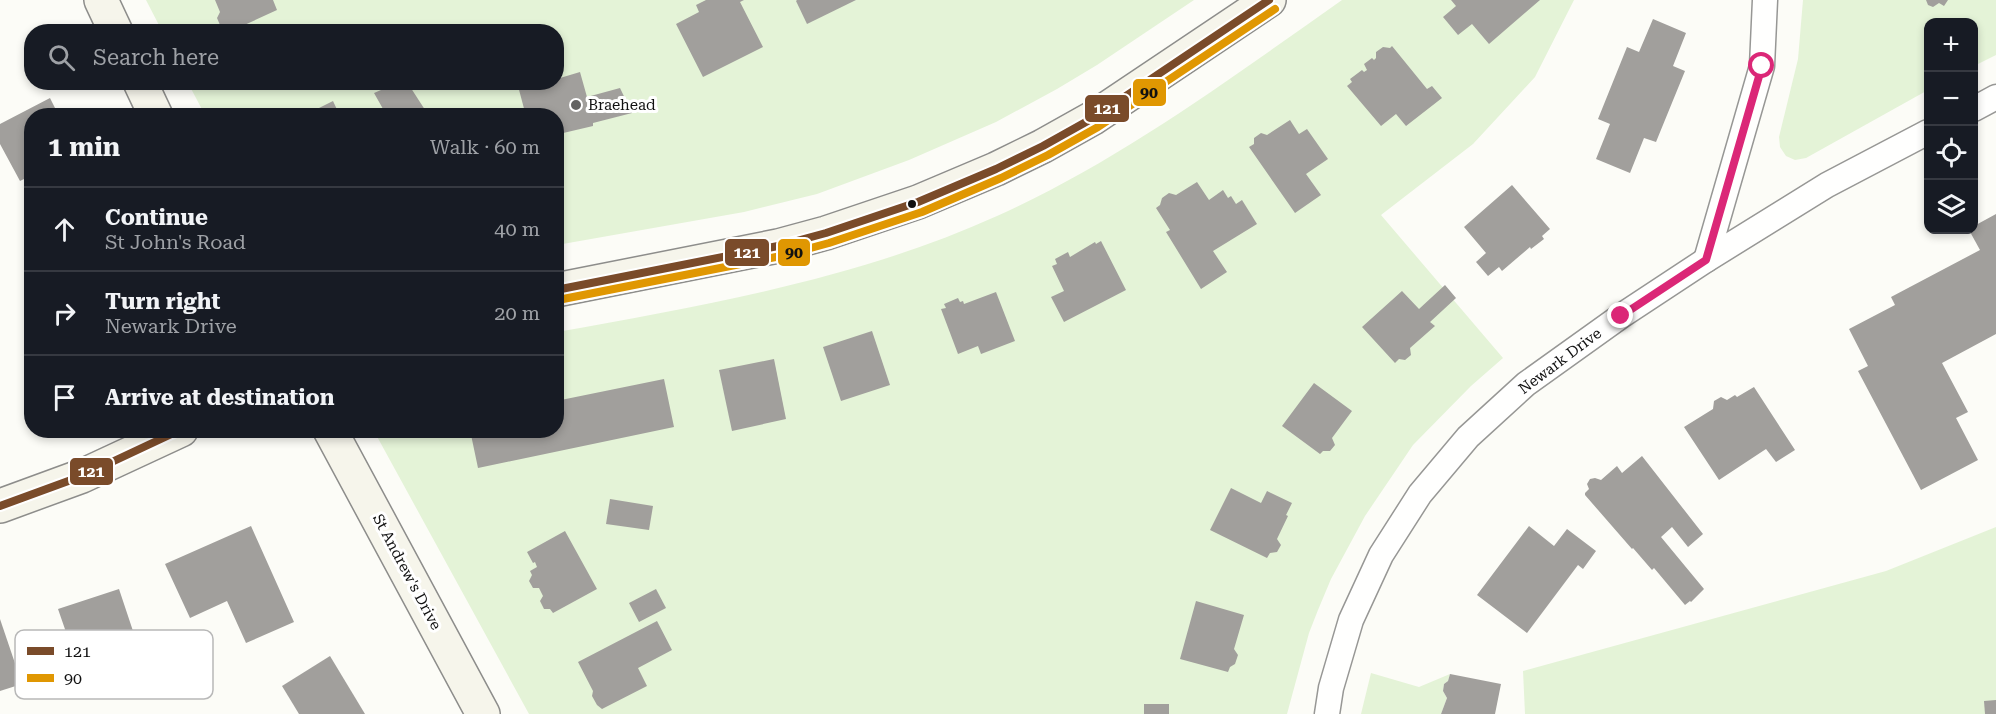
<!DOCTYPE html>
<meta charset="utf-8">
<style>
:root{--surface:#171b24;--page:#242831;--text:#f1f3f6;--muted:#9ea1a6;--line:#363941}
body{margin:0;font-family:"Roboto Serif",serif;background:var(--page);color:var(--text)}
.controls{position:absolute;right:18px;top:18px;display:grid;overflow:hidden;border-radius:12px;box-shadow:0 3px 9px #0003}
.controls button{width:54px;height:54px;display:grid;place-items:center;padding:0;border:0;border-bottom:2px solid var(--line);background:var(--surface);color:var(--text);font:30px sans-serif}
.stop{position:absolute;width:18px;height:18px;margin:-14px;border:4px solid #db2777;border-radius:50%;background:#fff}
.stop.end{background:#db2777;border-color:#fff;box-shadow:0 2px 6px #0008}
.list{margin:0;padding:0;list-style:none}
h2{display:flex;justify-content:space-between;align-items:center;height:78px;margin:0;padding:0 24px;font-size:26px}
h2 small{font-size:20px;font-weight:400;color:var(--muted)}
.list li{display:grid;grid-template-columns:39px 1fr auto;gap:18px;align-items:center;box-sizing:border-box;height:84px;padding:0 24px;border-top:2px solid var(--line)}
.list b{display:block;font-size:22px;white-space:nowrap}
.list p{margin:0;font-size:20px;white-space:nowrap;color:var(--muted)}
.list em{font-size:20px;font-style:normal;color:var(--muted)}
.icon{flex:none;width:33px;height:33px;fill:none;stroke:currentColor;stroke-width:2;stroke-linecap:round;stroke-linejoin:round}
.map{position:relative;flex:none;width:1996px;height:714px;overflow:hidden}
.search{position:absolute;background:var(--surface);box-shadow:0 3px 9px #0003;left:24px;top:24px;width:540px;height:66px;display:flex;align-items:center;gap:15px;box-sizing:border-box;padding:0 21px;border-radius:24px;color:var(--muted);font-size:22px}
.panel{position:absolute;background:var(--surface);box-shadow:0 3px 9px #0003;left:24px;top:108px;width:540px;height:330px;border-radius:24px}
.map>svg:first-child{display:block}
.green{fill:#e4f3d7}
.building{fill:#a19f9c}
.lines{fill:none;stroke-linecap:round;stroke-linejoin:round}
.street-casing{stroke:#979795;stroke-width:27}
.secondary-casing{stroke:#8d8d8b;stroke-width:36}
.street{stroke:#fffffe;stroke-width:24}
.secondary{stroke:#f6f5eb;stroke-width:33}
.bus-1-casing{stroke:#fff;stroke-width:12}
.bus-2-casing{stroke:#fff;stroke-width:12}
.bus-1{stroke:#7a4b2a;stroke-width:8}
.bus-2{stroke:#e09702;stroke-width:8}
.route{stroke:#db2777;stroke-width:8}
.poi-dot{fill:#636362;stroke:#fff;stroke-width:2}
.bus-dot{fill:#111;stroke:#fff;stroke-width:2}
.labels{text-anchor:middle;stroke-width:6;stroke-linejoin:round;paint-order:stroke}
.poi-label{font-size:15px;fill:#111;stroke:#fff;text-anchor:start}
.street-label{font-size:15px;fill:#111;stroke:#fff}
.key{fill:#fff;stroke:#b8b8b8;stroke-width:1.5}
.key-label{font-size:16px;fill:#111}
.line-badge{stroke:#fff;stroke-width:2}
.badge-label{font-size:16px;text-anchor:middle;font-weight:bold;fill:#fff}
.pale-badge-label{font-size:16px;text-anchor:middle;font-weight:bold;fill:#111}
</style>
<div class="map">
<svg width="1996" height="714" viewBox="0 0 1996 714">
<rect width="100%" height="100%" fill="#fcfcf7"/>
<g class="green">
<path d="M146,0H1194L1097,65L1057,89L996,122L909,160L817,194L744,212L557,245L556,116L205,115L188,83L556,82V32L162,31Z"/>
<path d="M1342,0H1574L1535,77L1473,144L1381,215L1503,358L1471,386L1413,445L1365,516L1331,579L1318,610L1309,633L1287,714H529L374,431L556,430L557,332C706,305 858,279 997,216C1121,160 1231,78 1342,0Z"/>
<path d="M1803,0H1996V55L1974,66V22H1928V90L1806,158L1795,160L1786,156L1780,147L1779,137L1798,59Z"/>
<path d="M1996,527V714H1525L1523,671L1886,571Z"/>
<path d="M1371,673L1419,687L1450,674L1448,681L1444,684L1443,691L1447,698L1441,714H1361Z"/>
</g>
<g class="building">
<path d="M215,0H273L277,10L229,32L227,27L220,25L217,18L220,12Z"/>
<path d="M706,0H744L740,2L763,47L703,77L676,24L699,12L696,5Z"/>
<path d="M797,0H856L807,24L796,1Z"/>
<path d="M1451,0H1540L1489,44L1472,24L1458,35L1443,17L1456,6Z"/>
<path d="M1926,0H1948L1944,6L1939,3L1933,7L1928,5Z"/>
<path d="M1653,19L1686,33L1673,66L1685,71L1656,142L1644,138L1630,173L1596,159L1610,124L1598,119L1627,47L1639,52Z"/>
<path d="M1392,46L1427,89L1432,86L1442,98L1406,126L1396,114L1381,126L1347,86L1352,82L1350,79L1362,70L1364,72L1367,70L1364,64L1372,58L1374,60L1376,58V52L1383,47L1390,48Z"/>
<path d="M556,69L560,78L580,72L587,97L620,88L632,113L593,123V126L559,134L560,138L556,139V116H526L518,86H521L520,82H556Z"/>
<path d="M378,82H407L429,116H387L374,93L381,90Z"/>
<path d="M50,98L59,116H32V175L20,181L0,144V124Z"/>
<path d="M333,101L340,116H310L309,113Z"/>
<path d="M1290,120L1299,134L1307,129L1328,159L1306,174L1321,195L1295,213L1249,147L1254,144V138L1261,133L1267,135Z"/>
<path d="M1197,182L1209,200L1223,190L1228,198L1231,196L1236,204L1242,200L1257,224L1213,251L1227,272L1201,289L1166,232L1170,230L1156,208L1160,205L1162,198L1169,193L1176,195Z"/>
<path d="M1512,185L1550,229L1542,236L1544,239L1531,249L1530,247L1502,271L1499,267L1488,276L1476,262L1486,253L1464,227Z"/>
<path d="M1996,214V334L1942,363L1968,412L1956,418L1978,460L1921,490L1858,371L1868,366L1849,329L1895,305L1891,297L1980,250L1969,230H1974V226Z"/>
<path d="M1101,241L1126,290L1064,322L1051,297L1064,291L1052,266L1057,264L1055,259L1068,252L1070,257L1095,242L1096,244Z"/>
<path d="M1445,285L1456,298L1430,322L1435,326L1410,348L1411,355L1405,360L1399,359L1395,363L1362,327L1402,291L1419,309Z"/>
<path d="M996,292L1015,341L981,354L978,346L958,354L941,309L946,308L944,304L958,298L960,302L963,301L964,304Z"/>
<path d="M872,331L890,385L841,401L823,347Z"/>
<path d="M774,359L786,419L732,431L719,370Z"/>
<path d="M664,379L674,427L478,468L470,430H556V401Z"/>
<path d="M1314,383L1352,411L1332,438L1335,445L1330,451H1323L1320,454L1282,426Z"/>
<path d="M1754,387L1795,450L1776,462L1766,449L1719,480L1684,427L1713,409L1714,401L1721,397L1727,400L1735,395L1737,397Z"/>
<path d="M1642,456L1703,534L1688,547L1672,527L1661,537L1704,589L1691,602L1690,601L1685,605L1654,568L1652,570L1633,548L1632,549L1585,495V493L1589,489L1587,484L1590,479L1595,478L1601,480L1617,466L1622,473Z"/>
<path d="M1231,488L1261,503L1267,491L1292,503L1286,515L1288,516L1277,539L1281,545L1277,552L1270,553L1267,558L1210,530Z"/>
<path d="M610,499L653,506L649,530L606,524Z"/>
<path d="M251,526L294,622L246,643L227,601L190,618L165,564Z"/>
<path d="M1529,526L1554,546L1567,529L1596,551L1583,569L1578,565L1527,633L1477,595Z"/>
<path d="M565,531L597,589L553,613L550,609H544L540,601L543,596L539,588H533L529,581L532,575L530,571L537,567L535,562L533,563L527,552Z"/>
<path d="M119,589L142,658L121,665L115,648L76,661L58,609Z"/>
<path d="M656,589L666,608L639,622L629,603Z"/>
<path d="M1196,601L1244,615L1234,649L1238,655L1235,664L1230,667L1228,672L1180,659Z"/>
<path d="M0,619L22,684L0,691Z"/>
<path d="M657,621L672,650L638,668L647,686L602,709L597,705L592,696L593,691L578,662Z"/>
<path d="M330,656L365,714H299L282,686Z"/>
<path d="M1450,674L1501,684L1495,714H1441L1447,698L1443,691L1444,684L1448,681Z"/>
<path d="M1996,700V714H1985L1984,701Z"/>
<rect x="1144" y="704" width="25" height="10"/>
</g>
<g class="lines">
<defs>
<g id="street">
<path d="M1974,109L1996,97"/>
<path d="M1706,260L1762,66L1765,0"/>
<path d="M1327,714L1331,688L1351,620L1381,555L1420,494L1468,437L1526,384L1621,316L1706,260L1827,185L1928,132"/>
</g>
<g id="secondary">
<path d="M101,0L116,32"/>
<path d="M140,82L156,116"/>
<path d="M556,290L778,246L826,233L918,202L996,169L1043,146L1093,118L1269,0"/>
<path d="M330,430L483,714"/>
<path d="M0,506L82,476L181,430"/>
</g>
</defs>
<use href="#street" class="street-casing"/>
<use href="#secondary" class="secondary-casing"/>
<use href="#street" class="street"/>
<use href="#secondary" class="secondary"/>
<defs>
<g id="bus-1">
<path d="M556,290L778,246L826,233L918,202L996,169L1043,146L1093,118L1269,0"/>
<path d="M0,506L82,476L180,430"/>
</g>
<path id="bus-2" d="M558,300L781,256L829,243L922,212L1001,178L1048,155L1098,127L1275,9"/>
</defs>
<use href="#bus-1" class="bus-1-casing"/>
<use href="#bus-2" class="bus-2-casing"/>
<use href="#bus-1" class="bus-1"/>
<use href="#bus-2" class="bus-2"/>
</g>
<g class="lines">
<path class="route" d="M1621,316L1706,260L1762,66"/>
</g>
<circle class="poi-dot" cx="576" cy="105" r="6"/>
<circle class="bus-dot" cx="912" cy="204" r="5"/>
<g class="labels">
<g class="poi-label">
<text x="588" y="110">Braehead</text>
</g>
<g class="street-label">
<text transform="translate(1560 361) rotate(-37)" y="5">Newark Drive</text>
<text transform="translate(407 572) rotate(62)" y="5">St Andrew's Drive</text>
</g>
</g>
<rect x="15" y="630" width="198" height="69" rx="9" class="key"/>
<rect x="27" y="647" width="27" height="8" fill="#7a4b2a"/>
<rect x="27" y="674" width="27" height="8" fill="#e09702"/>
<g class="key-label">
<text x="64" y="657">121</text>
<text x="64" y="684">90</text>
</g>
<g class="line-badge">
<rect x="1132" y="78" width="35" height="29" rx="6" fill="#e09702"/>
<rect x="1084" y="94" width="46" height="29" rx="6" fill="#7a4b2a"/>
<rect x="724" y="238" width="46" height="29" rx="6" fill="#7a4b2a"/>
<rect x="777" y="238" width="34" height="29" rx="6" fill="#e09702"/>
<rect x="69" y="457" width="45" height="29" rx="6" fill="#7a4b2a"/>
</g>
<g class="badge-label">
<text x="1107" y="114">121</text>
<text x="747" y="258">121</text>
<text x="91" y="477">121</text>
</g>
<g class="pale-badge-label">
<text x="1149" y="98">90</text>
<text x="794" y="258">90</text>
</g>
</svg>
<div class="controls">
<button>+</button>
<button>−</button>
<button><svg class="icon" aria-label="locate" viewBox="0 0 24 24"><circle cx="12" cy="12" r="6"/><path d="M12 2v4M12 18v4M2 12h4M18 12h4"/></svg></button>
<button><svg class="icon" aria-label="layers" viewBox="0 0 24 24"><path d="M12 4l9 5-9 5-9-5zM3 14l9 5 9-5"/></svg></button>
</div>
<div class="stop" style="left:1762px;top:66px"></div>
<div class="stop end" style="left:1621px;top:316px"></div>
<div class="search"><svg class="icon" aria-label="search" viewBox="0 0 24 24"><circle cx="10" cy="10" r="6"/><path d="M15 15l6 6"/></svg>Search here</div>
<section class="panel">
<h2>1 min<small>Walk · 60 m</small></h2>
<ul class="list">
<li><svg class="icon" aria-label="ahead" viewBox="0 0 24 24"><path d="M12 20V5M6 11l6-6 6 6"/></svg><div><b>Continue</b><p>St John's Road</p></div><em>40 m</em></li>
<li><svg class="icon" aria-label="right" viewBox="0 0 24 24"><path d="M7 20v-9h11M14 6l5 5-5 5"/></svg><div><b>Turn right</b><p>Newark Drive</p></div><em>20 m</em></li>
<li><svg class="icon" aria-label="arrive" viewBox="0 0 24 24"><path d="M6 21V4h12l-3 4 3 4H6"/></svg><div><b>Arrive at destination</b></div></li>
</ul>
</section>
</div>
